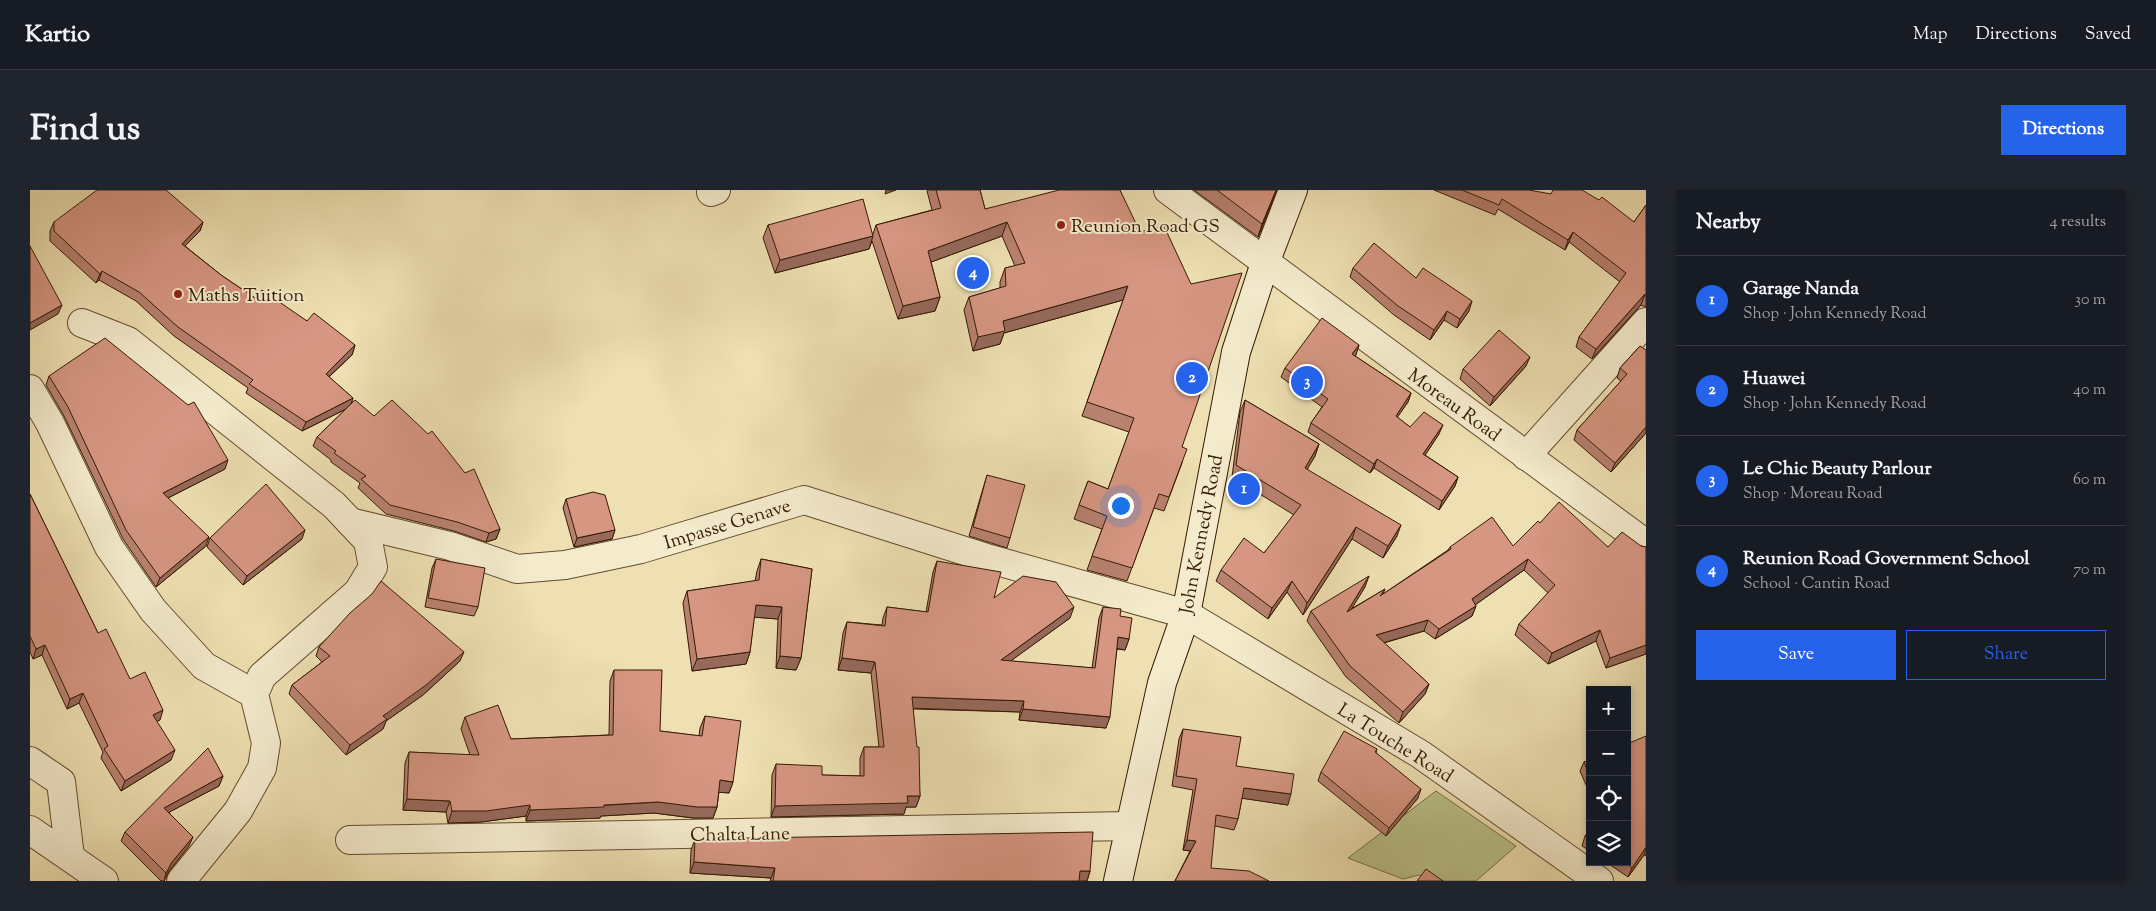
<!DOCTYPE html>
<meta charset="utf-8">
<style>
:root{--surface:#171b24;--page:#20242c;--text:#f1f3f6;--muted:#9ea1a6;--line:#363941;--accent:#2563eb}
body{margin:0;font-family:"Sorts Mill Goudy",serif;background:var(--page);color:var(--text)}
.controls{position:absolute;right:15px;bottom:15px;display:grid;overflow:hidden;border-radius:0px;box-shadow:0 2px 8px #0003}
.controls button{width:45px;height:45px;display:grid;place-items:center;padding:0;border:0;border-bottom:1px solid var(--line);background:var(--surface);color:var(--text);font:25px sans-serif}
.you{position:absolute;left:1090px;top:315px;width:18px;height:18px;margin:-12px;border:4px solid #fff;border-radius:50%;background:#1a73e8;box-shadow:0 0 0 8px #1a73e833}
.badge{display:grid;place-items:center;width:32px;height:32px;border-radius:50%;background:var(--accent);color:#fff;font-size:16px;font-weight:700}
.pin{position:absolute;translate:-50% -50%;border:2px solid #fff;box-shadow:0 1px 5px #0006}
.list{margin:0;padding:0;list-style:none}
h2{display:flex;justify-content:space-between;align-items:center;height:65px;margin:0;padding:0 20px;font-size:21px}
h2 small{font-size:16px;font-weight:400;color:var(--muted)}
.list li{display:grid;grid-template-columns:32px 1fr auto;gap:15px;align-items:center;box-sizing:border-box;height:90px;padding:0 20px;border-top:1px solid var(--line)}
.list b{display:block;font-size:19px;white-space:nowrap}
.list p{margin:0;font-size:16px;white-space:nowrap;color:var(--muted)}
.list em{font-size:16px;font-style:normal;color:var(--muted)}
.actions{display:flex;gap:10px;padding:15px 20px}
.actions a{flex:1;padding:11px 0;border:1px solid var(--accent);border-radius:0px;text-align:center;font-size:18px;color:var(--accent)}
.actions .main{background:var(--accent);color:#fff}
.icon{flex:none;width:28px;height:28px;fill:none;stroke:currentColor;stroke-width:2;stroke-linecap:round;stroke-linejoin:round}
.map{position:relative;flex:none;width:1616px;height:691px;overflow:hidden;border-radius:0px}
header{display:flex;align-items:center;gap:30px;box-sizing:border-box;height:70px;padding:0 25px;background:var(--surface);border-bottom:1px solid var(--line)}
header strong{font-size:24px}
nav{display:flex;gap:28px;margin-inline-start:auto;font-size:18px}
.intro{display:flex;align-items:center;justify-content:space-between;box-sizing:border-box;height:120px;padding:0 30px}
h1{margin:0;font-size:35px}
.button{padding:12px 22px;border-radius:0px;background:var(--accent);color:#fff;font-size:18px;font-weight:700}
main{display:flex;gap:30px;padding:0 30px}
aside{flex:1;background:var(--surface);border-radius:0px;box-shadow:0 2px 8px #0003}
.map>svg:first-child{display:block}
.green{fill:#bbc28a;stroke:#786e46}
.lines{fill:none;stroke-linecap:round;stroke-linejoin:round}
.minor-casing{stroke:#644c2f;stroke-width:30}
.tertiary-casing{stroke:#644c2f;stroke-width:30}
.secondary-casing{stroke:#361a03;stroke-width:30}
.minor{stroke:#f4ebcd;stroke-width:28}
.tertiary{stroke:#f4ebcd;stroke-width:28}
.secondary{stroke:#f4ebcd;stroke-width:28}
.wall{fill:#b88170;stroke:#361a03}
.shaded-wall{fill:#96695b;stroke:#361a03}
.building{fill:#d69682;stroke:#361a03}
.poi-dot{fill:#8f2418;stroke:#f4ebcd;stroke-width:2}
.labels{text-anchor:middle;stroke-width:4;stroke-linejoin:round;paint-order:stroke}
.poi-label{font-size:19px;fill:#361a03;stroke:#f4ebcd;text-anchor:start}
.street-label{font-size:19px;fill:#361a03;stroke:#f4ebcd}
</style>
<header>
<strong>Kartio</strong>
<nav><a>Map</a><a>Directions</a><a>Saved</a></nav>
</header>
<div class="intro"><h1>Find us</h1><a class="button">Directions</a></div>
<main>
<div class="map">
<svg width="1616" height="691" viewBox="0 0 1616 691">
<rect width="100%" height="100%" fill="#eee0b2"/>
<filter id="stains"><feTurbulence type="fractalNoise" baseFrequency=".004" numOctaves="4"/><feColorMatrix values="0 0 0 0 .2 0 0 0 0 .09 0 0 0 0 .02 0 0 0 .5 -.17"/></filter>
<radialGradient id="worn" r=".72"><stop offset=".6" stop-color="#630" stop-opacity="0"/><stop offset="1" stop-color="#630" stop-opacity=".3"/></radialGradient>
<path class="green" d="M1406,601L1486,656L1446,691H1400L1389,685L1373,689L1318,668Z"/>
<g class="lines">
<defs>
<g id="minor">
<path d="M1138,0L1616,354"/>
<path d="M681,2L686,0"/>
<path d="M52,133L98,151L304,315L338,351L343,377L328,402L232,486L224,504L236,553L232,578L208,621L151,691"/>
<path d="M0,199L20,233L79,357L123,420L174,476L224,504"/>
<path d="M1496,266L1616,132"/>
<path d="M320,332L420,356L487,379L535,375L611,359L774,310L960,369L1156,424L1390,564L1569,691"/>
<path d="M0,571L31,592L40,667"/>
<path d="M320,650L1100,636"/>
</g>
<path id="tertiary" d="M0,640L74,691"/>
<path id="secondary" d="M1088,691L1132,493L1156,424L1206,162L1235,73L1263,0"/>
</defs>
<use href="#minor" class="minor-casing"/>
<use href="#tertiary" class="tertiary-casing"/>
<use href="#secondary" class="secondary-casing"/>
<use href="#minor" class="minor"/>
<use href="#tertiary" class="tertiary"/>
<use href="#secondary" class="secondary"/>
</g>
<g class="wall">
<path d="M898,0H950L955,19L1090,0L1152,257V273L1134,321L1124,318L1097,391L1057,380L1072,339L1044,329L1058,291L1078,299L1099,242L1052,226L1093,110L974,143L970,154L943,161L934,120L939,107L970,98V92L975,78L985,76L972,46L901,72L910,107L905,121L868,129L842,51L839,59L745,83L733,48L738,35L843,44L846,35L902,20L897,1Z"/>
<path d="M1164,0H1247L1228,47Z"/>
<path d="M1404,0H1499L1604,32L1616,15V117L1611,115L1562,169L1546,157L1549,147L1590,92L1539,52L1535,60L1468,19L1465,25Z"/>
<path d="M24,32H173L170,41L155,56L191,85L225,108L277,131L325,155L322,165L299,187L323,208L321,214L470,339L466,349L456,352L424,341L356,324L328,298L330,293L301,272V270L283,256L287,247L316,219L272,241L216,203L218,198L144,146L106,111L69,90L66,93L20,51V41Z"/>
<path d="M1323,78L1386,88L1439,121L1427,138L1414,130L1400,150L1364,125L1320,87Z"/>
<path d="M1329,155L1325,166L1381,203L1378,212L1367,227L1380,237L1409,244L1395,265L1428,287L1425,296L1409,320L1344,278L1340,283L1278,242L1281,233L1292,217L1251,187L1255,178Z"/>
<path d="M1610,156L1616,243L1581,282L1544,250L1547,240L1591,191L1587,188L1590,178Z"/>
<path d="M1496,176L1460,216L1430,189L1433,179Z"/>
<path d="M19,186L195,279L138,308L176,356L126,397L93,349L34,226L16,195Z"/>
<path d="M1215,210L1289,254L1285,266L1277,279L1367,346L1353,368L1322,349L1273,425L1257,402L1238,429L1186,391L1191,380L1234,363L1264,325L1202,287L1210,222Z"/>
<path d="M957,285L980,348L977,358L939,346Z"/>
<path d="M0,304L68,443L100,489L130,530L126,531L141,570L91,601L71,568L73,562L49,513L37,519L12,465L3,469L0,462Z"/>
<path d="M536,309L585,340L582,349L544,357L533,318Z"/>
<path d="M1510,333L1578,357L1611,356L1616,357V464L1576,478L1566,451L1518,474L1485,445L1489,434L1518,403L1494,380L1445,415L1446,416L1442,426L1405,449L1394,441L1354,453L1399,494L1395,504L1369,533L1316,487L1277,431L1281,421L1335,397L1321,419L1355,399L1353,404L1418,360L1420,357L1483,356Z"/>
<path d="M180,348L272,349L213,395L177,357Z"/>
<path d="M406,369L448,417L444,426L395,417L402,378Z"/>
<path d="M731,369L782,379L771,468L766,480L746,478L748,429L724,427L720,462L716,474L662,481L653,413L657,401L725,391L727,381Z"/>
<path d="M907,371L964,408L1040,428L980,471L1062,478L1069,428L1073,417L1090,426L1099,449L1095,460L1087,459L1076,538L989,530L990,522L883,519L890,606L886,617H876L874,624L741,627L742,585L746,574L792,585L830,586V568L834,557H849L841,483L808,480L813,443L817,432L852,435L853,428L857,417L896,422L903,382Z"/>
<path d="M289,457L430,471L393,505L356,531L353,539L316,565L259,504L262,495L292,472L286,466Z"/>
<path d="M584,480L630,541L669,546L670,538L675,526L703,592L699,603L689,602L687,617L683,628H663L624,623L571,626L570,628L496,631V626L451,632L418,633L416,622L373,620L375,573L379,562L440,565L431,539L435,527L481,549L579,545L580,491Z"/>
<path d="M1153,539L1206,576L1258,615L1212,608L1208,629L1204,640L1185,636L1145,691L1160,661L1153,660L1163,600L1142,596L1149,549Z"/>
<path d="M1616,546V666L1614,665L1598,687L1576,672H1597Z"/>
<path d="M1347,559L1346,563L1388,608L1356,646L1288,591L1291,582Z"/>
<path d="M1560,570V604L1550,581L1554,572Z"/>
<path d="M193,586L189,596L139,622L159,656L139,681L134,691H131L91,651L95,642Z"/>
<path d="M1560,640V661L1552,656L1555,646Z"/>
<path d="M665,649L1060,681L1057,691H740L741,688L660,683L661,660Z"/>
</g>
<g class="shaded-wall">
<path d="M856,0H866L855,4Z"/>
<path d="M1246,0H1247L1228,47L1232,34Z"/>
<path d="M173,32L170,41L148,63L152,54Z"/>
<path d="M977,32L972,46L893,75L898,61Z"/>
<path d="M1543,42L1539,52L1535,60L1538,50Z"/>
<path d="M843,46L839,59L745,83L750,70Z"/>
<path d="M72,81L69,90L66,93L70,84Z"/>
<path d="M1098,96L1093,110L974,143L970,154L943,161L948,147L973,131Z"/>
<path d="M1615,104L1611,115L1562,169L1566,159Z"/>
<path d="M910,107L905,121L868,129L873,116Z"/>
<path d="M1442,111L1439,121L1427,138L1430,129Z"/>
<path d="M32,115L28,124L0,140V133Z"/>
<path d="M1417,121L1414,130L1400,150L1404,140Z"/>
<path d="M325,155L322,165L292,193L296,184Z"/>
<path d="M1329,155L1326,165L1319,174L1322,164Z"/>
<path d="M1500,167L1496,176L1460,216L1464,207Z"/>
<path d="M1381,203L1378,212L1362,235L1366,226Z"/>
<path d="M323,208L320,217L272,241L276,232Z"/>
<path d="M1413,235L1409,244L1390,273L1393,264Z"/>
<path d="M1616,237V243L1581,282L1585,273Z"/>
<path d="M1289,254L1285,266L1271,290L1275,278Z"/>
<path d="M1347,269L1344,278L1340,283L1344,274Z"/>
<path d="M198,270L195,279L130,312L133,303Z"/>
<path d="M1428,287L1425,296L1409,320L1412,311Z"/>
<path d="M1371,335L1367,346L1353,368L1358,356Z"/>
<path d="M1326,337L1322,349L1273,425L1277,413Z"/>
<path d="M470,339L466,349L456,352L459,343Z"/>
<path d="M275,340L272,349L213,395L217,386Z"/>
<path d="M585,340L582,349L544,357L547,348Z"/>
<path d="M179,347L176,356L126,397L130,388Z"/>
<path d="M1498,369L1494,380L1438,420L1442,409Z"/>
<path d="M1339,386L1335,397L1313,433L1317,422Z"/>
<path d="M1262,391L1257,402L1238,429L1242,418Z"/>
<path d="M726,415L752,417L748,429L722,427Z"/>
<path d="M1446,416L1442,426L1405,449L1409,439Z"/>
<path d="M1044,417L1040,428L967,481L971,470Z"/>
<path d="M1398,430L1394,441L1342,456L1346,445Z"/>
<path d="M1570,440L1566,451L1518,474L1522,463Z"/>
<path d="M1088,447L1099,449L1095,460L1084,458Z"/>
<path d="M15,455L12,465L3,469L6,459Z"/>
<path d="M1616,455V464L1576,478L1580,468Z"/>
<path d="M434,462L430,471L393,505L356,531L353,539L316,565L320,555L353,526Z"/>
<path d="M720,462L716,474L662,481L667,469Z"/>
<path d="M750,466L771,468L766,480L746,478Z"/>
<path d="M812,468L845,472L841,483L808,480Z"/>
<path d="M1399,494L1395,504L1369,533L1373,522Z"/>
<path d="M53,503L49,513L37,519L40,509Z"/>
<path d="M882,507L994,511L990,522L878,518Z"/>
<path d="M993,519L1080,527L1076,538L989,530Z"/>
<path d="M133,520L130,530L119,535L123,525Z"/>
<path d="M145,560L141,570L91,601L95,591Z"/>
<path d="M193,586L189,596L130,627L134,618Z"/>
<path d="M690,590L703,592L699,603L686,602Z"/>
<path d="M1214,598L1261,604L1258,615L1210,608Z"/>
<path d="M1391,599L1388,608L1356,646L1359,638Z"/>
<path d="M877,606H890L886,617H876L874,624L741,627L745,616Z"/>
<path d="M377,609L420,611L416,622L373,620Z"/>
<path d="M628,612L687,617L683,628H663L624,623L571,626L570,628L496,631L500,620Z"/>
<path d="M500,615L496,626L451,632L418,633L422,621Z"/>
<path d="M163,647L159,656L139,681L134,691L136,683L142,672Z"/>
<path d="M1157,650L1166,651L1162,661L1153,660Z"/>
<path d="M1616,657L1614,665L1598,687L1602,678Z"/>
<path d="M664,672L745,678L741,688L660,683Z"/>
<path d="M1050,681H1060L1057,691H1047Z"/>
</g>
<g class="building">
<path d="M67,0H136L173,32L152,54L191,85L225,108L232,100L277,131L284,123L325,155L296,184L323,208L276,232L219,194L223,190L148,137L109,102L72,81L70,84L24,41V32Z"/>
<path d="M906,0H950L955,19L1029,0H1090L1110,42L1134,36L1161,94L1212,83L1152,257L1157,259L1139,307L1129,304L1102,378L1062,366L1077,326L1049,315L1058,291L1078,299L1104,228L1057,212L1098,96L973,131L975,141L948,147L939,107L976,96L975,78L995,73L977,32L898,61L910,107L873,116L846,35L911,18Z"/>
<path d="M1187,0H1246L1232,34Z"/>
<path d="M1432,0H1499L1521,4L1523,0H1552L1569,10L1572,7L1604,32L1616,15V105L1615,104L1566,159L1549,147L1596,83L1543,42L1538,50L1472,9L1469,15Z"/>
<path d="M833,9L843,46L750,70L738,35Z"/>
<path d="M1344,53L1386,88L1393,78L1442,111L1430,129L1417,121L1404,140L1368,116L1323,78Z"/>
<path d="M0,56L32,115L0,133Z"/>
<path d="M1292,128L1329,155L1322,164L1381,203L1366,226L1380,237L1394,222L1413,235L1393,264L1428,287L1412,311L1347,269L1344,274L1281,233L1298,209L1255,178Z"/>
<path d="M1469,140L1500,167L1464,207L1433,179Z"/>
<path d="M75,148L158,215L164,212L198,270L133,303L179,347L130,388L96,340L38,217L19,186Z"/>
<path d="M1610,156L1616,160V237L1585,273L1547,240L1597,184L1590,178Z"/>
<path d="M325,210L344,226L362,210L398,244L402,241L435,283L444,279L470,339L459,343L427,332L360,315L331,289L336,286L304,263L306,261L287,247Z"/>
<path d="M1215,210L1289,254L1275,278L1371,335L1358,356L1326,337L1277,413L1262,391L1242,418L1191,380L1214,348L1234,363L1271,315L1206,275Z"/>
<path d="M957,285L995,295L980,348L943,337Z"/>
<path d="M236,294L275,340L217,386L180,348Z"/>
<path d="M563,302L575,305L585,340L547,348L536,309Z"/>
<path d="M0,304L68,443L76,439L100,489L115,482L133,520L123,525L145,560L95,591L74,559L78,556L53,503L40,509L15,455L6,459L0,446Z"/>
<path d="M1529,312L1578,357L1592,342L1611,356L1616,357V455L1580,468L1570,440L1522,463L1489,434L1525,395L1498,369L1442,409L1446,416L1409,439L1398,430L1346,445L1399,494L1373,522L1320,476L1281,421L1339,386L1317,422L1355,399L1350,406L1421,359L1420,357L1462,327L1483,356L1508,331L1510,333Z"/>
<path d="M406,369L455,378L448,417L398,408Z"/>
<path d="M731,369L782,379L771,468L750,466L752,417L726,415L720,462L667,469L657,401L729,390Z"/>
<path d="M907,371L971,382L964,408L993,386L1026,392L1044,417L971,470L1065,478L1073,417L1091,419L1090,426L1102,428L1099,449L1088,447L1080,527L993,519L994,511L882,507L887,557H889L890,606H877L878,613L745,616L746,574L792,576V585L834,586V557H854L845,472L812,468L817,432L855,436L857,417L898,422Z"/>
<path d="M351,391L434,462L396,495L353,526L357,529L320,555L262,495L300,466L289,457L320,423L342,404Z"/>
<path d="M584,480H632L630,541L672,546L675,526L711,531L703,592L690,590L687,617H667L628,612L574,615V617L500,620V615L456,621H422L420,611L377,609L379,562L449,565L435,527L468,515L481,549L583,545Z"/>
<path d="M1153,539L1211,547L1206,576L1264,584L1261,604L1214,598L1208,629L1186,625L1181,678L1219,681L1239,691H1145L1166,651L1157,650L1167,589L1146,586Z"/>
<path d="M1314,541L1347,559L1345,562L1391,599L1359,638L1291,582Z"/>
<path d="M1616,546V657L1602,678L1594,672H1597V554Z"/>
<path d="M178,558L193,586L134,618L163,647L142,672L136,683L95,642Z"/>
<path d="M1560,570V587L1554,572Z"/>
<path d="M1560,640V649L1555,646Z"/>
<path d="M1063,642L1060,681H1050L1049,691H743L745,678L664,672L665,649Z"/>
<path d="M1396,679L1413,691H1387Z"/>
</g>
<g class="poi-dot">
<circle cx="1031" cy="35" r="5"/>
<circle cx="148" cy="104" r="5"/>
</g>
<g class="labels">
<g class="poi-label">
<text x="1041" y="42">Reunion Road GS</text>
<text x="158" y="111">Maths Tuition</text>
</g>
<g class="street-label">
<text transform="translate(1425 214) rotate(36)" y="7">Moreau Road</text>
<text transform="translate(697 333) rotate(-17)" y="7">Impasse Genave</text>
<text transform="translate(1170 344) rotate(-79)" y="7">John Kennedy Road</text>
<text transform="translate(1366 552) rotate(32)" y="7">La Touche Road</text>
<text transform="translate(710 643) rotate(-1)" y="7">Chalta Lane</text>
</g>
</g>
<rect width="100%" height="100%" filter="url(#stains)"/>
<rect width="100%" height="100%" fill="url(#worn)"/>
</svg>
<div class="controls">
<button>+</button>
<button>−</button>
<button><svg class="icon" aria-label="locate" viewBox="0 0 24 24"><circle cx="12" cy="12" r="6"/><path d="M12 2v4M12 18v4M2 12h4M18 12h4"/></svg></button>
<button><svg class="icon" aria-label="layers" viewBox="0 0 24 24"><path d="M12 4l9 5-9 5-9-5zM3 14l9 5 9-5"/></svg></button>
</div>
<div class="you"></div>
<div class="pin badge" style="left:1214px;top:299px">1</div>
<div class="pin badge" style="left:1162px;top:188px">2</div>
<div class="pin badge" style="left:1277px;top:192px">3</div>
<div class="pin badge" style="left:943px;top:83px">4</div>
</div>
<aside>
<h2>Nearby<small>4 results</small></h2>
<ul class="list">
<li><span class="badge">1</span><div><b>Garage Nanda</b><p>Shop · John Kennedy Road</p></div><em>30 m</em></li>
<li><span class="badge">2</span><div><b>Huawei</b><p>Shop · John Kennedy Road</p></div><em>40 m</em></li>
<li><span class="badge">3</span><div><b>Le Chic Beauty Parlour</b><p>Shop · Moreau Road</p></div><em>60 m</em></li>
<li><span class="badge">4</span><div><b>Reunion Road Government School</b><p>School · Cantin Road</p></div><em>70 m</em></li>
</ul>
<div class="actions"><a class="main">Save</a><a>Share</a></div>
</aside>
</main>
